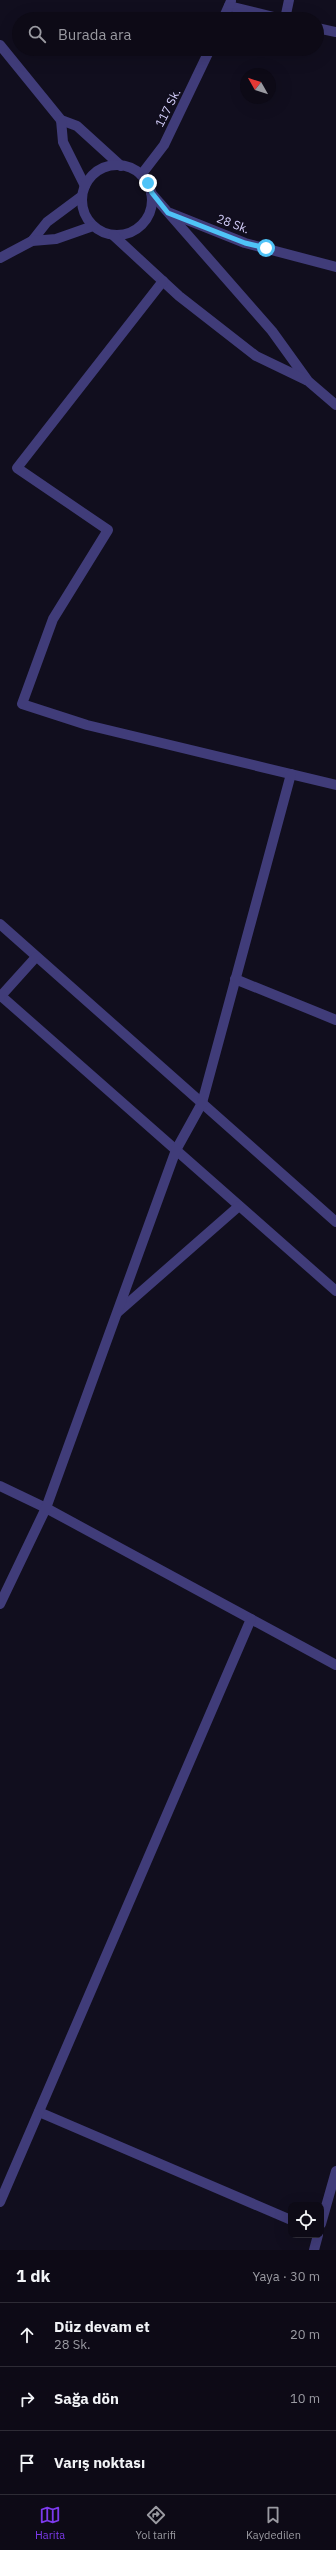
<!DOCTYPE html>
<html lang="tr">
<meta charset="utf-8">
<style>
:root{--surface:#0d0a16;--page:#1b1823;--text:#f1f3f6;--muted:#9a9aa1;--line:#2d2b35;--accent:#7c3aed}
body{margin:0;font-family:"IBM Plex Sans",sans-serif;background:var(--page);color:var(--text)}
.controls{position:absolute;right:12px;bottom:12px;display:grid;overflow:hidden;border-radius:8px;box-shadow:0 4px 16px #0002}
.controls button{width:36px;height:36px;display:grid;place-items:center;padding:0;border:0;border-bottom:1px solid var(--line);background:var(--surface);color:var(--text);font:20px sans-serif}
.compass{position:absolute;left:240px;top:68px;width:36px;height:36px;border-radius:50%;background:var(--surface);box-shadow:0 4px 16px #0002;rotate:309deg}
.stop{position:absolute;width:12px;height:12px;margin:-9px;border:3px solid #4fc3f7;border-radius:50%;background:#fff}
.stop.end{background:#4fc3f7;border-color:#fff;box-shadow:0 1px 4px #0008}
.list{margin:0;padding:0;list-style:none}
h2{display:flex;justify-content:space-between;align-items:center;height:52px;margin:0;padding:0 16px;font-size:17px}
h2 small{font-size:13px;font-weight:400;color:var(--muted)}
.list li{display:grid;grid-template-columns:26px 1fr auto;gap:12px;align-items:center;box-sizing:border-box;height:64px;padding:0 16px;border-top:1px solid var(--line)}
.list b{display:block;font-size:15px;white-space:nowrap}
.list p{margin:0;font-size:13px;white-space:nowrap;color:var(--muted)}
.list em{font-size:13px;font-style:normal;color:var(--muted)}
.icon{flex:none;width:22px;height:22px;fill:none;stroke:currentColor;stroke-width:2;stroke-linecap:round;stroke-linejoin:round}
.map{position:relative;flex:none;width:336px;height:2250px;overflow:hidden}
.search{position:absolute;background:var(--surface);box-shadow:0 4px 16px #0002;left:12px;right:12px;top:12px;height:44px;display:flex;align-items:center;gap:10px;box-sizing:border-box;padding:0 14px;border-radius:22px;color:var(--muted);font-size:15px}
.sheet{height:244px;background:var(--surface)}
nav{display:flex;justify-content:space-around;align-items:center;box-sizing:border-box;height:56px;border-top:1px solid var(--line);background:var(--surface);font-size:11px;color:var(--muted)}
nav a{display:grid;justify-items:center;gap:2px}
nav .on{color:var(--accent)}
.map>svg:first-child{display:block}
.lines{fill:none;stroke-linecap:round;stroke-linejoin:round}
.minor{stroke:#403c79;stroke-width:10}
.route{stroke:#4fc3f7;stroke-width:5}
.labels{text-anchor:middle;stroke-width:4;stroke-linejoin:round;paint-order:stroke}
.street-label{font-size:12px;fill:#d5cffb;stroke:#110e1e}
</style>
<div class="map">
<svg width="336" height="2250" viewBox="0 0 336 2250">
<rect width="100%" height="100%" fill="#110e1e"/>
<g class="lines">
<g class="minor">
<path d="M229,6L282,19"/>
<path d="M223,19L231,1"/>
<path d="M285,19L289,0"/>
<path d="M317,28L336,32"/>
<path d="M0,45L61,120L77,126L121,166"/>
<path d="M61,120L63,142L85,186"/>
<circle cx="117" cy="200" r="35"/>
<path d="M141,175L164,145L210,49"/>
<path d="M151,193L272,331L308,381L336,405"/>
<path d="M170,213L245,243L336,267"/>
<path d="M113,235L179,296L256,356L306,380"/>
<path d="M32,241L47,222L82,196"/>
<path d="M0,258L32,241L56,239L93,226"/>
<path d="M163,281L17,468L108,530L53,619L22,704L87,725L336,785"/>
<path d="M0,924L336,1222"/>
<path d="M235,979L336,1020"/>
<path d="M0,995L336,1291"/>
<path d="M0,997L36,957"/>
<path d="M118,1312L239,1206"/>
<path d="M0,1486L46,1508L336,1665"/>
<path d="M0,1604L46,1508L176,1150L202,1103L291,774"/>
<path d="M39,2112L291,2220"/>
<path d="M0,2202L251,1619"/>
<path d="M321,2224L336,2171"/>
<path d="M314,2250L318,2235"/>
</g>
</g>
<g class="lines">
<path class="route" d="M148,183L152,193L168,213L245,243L266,248"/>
</g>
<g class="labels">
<g class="street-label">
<text transform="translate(168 108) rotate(-63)" y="4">117 Sk.</text>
<text transform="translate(233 224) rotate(21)" y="4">28 Sk.</text>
</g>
</g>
</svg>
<div class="controls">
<button><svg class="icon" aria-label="locate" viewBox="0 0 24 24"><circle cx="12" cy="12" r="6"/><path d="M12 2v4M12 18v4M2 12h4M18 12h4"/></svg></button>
</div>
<svg class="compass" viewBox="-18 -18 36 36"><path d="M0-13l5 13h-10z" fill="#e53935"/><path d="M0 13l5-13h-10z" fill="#9a9aa1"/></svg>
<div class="stop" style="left:266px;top:248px"></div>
<div class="stop end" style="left:148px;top:183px"></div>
<div class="search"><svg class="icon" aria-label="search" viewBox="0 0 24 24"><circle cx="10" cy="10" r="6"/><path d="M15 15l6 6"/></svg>Burada ara</div>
</div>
<section class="sheet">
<h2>1 dk<small>Yaya · 30 m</small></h2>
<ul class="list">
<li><svg class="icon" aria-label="ahead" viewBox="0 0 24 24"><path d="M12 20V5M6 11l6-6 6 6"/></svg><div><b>Düz devam et</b><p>28 Sk.</p></div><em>20 m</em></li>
<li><svg class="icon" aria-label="right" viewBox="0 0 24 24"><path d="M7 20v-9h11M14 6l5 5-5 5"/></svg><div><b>Sağa dön</b></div><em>10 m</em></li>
<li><svg class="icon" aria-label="arrive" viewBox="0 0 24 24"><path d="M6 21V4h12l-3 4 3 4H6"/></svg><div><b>Varış noktası</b></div></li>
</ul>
</section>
<nav>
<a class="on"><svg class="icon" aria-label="map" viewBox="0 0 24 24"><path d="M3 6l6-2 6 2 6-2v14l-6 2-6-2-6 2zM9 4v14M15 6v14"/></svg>Harita</a>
<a><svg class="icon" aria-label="directions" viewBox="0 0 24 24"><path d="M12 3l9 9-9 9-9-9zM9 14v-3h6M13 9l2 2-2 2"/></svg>Yol tarifi</a>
<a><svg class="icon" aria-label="saved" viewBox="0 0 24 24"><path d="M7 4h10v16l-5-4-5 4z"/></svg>Kaydedilen</a>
</nav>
